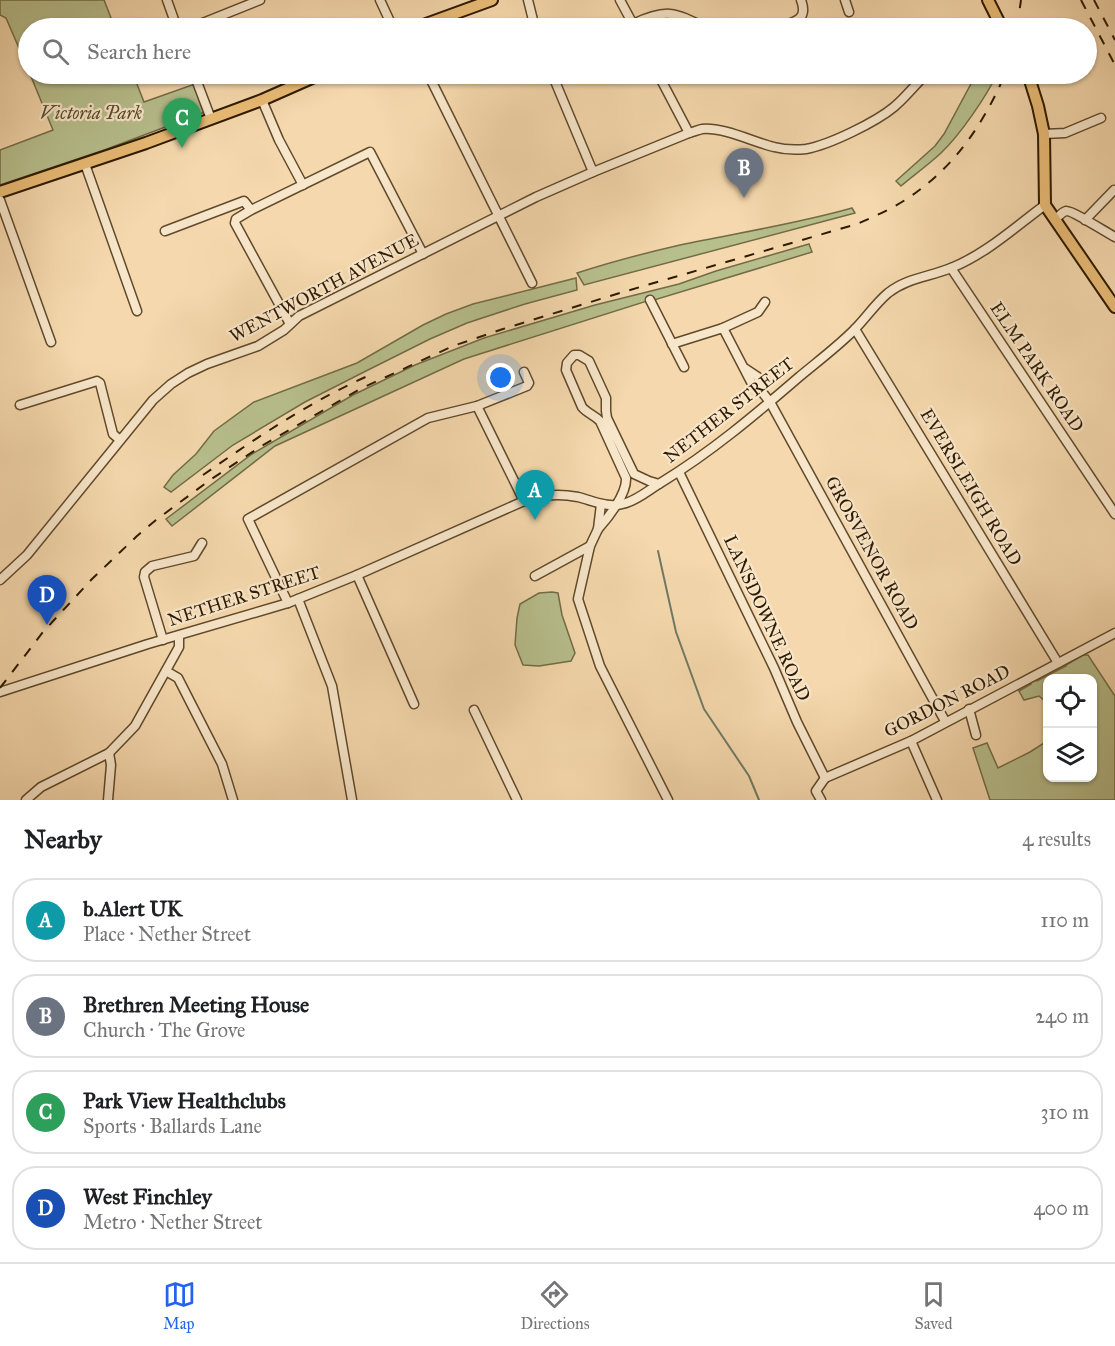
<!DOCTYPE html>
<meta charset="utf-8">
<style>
:root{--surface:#fff;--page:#f6f6f6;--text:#202124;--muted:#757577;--line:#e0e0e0;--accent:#2563eb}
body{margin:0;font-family:"IM FELL Great Primer",serif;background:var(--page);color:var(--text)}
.controls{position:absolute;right:18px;bottom:18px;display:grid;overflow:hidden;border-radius:12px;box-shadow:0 2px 4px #0004}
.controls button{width:54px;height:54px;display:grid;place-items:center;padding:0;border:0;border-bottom:2px solid var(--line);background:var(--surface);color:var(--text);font:30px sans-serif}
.you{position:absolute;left:501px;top:378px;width:21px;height:21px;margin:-15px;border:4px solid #fff;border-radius:50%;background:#1a73e8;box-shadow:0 0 0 9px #1a73e833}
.badge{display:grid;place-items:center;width:39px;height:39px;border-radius:50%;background:var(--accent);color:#fff;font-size:20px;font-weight:700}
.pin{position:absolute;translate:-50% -50px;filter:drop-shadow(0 2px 3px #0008)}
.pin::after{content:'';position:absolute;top:32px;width:21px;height:18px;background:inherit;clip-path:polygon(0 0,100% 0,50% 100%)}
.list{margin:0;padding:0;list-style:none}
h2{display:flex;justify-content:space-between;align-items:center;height:78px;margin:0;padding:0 24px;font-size:26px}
h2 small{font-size:20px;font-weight:400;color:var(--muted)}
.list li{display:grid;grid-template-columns:39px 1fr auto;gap:18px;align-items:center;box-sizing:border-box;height:84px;margin:0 12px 12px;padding:0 12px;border:2px solid var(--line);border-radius:24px}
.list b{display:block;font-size:22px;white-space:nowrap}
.list p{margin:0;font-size:20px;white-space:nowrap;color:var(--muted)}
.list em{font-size:20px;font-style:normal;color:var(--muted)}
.icon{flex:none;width:33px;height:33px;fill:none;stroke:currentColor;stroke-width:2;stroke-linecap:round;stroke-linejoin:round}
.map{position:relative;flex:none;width:1115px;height:800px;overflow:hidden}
.search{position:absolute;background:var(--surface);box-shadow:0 2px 4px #0004;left:18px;right:18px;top:18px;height:66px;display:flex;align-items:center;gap:15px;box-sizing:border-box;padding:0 21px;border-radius:33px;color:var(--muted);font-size:22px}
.sheet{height:462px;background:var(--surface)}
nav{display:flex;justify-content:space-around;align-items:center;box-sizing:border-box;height:84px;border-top:2px solid var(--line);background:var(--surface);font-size:16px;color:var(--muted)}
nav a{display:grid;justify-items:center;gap:3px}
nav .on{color:var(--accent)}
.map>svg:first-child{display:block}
.green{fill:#b7bf8d;stroke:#726c46;stroke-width:1.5}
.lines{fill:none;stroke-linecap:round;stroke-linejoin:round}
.stream{stroke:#707a64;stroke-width:2}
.minor-casing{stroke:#5f4a2b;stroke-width:11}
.major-casing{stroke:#2d1a00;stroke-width:14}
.minor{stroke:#f8e6ca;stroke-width:8}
.major{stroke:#eabc76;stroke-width:10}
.rail{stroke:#2d1a00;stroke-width:2;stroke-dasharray:10 10;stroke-linecap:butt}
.labels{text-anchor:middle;stroke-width:4.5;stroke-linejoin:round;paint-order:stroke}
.park-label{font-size:18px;font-style:italic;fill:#564c2a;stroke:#f8e6ca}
.street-label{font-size:18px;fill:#2d1a00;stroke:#f8e6ca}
</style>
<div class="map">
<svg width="1115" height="800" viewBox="0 0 1115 800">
<rect width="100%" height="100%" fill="#f5d8ad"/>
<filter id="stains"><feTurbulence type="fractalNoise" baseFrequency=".00333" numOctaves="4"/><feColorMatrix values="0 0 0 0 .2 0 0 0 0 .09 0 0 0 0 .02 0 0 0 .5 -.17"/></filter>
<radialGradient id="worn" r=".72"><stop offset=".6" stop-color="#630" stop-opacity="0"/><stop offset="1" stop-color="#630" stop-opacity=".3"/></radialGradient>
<g class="green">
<path d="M0,0H104L115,28H28V69L6,18L0,15Z"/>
<path d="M30,74H133L144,102L192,85L195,86L205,112L107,149L0,185V150L53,130Z"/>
<path d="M974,74H997C986,97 960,135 941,153C928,165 914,175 901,186L896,181L935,146L944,134L973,80Z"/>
<path d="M852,208L855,213L584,285L577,273C611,262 645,253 680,245C737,233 796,224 852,208Z"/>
<path d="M809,244L812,252L651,301L650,300L464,359L275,446L172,526L166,519L252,454L353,395L415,365L484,338L595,305L679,284L716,271Z"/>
<path d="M576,278L577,290L525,304L467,323L430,339L362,373L305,402L233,445L171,492L164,487L173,475L196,454L214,431L254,402L357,363L423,325L446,314L473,304Z"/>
<path d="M552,592L558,593L562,615L575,653L571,661L539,666L523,665L515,645L517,618L520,604L539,593Z"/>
<path d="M1083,655H1088L1115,696V800H990L973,748L987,743L998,768L1030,752L1047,741L1048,778H1092V678H1048L1047,703L1039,696L1024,700L1019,691L1031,684L1029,681L1033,679L1037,681L1066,666V665Z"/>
</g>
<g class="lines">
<path class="stream" d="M658,551L676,632L704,709L749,776L759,800"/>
<defs>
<g id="minor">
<path d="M167,0L177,28"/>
<path d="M380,0L393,28"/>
<path d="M528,0L535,28"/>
<path d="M620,0L635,28"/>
<path d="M845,0L849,12"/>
<path d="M633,24C667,8 674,12 706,28"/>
<path d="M190,28L260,0"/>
<path d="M777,28C793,22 809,21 801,0"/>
<path d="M194,74L211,119"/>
<path d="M428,74L532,283"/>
<path d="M552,74L593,172"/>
<path d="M658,74L689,133C693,132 698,130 702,129C724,127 753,142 774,147C785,150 796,150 806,149C829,145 876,122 894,107C906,97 915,85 926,74"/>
<path d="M262,100L279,140L303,185"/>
<path d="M1044,134L1065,133L1101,118"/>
<path d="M85,164L137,311"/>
<path d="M0,200L51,342"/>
<path d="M1055,220C1058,217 1062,212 1066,211C1072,210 1107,233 1115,237"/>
<path d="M1085,220L1114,190"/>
<path d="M165,231L244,201L251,210"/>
<path d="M951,268L1115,514"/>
<path d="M650,300L684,367"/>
<path d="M290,324L235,223L236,219L251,210L370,152L423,254"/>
<path d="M723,328L758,312L765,302"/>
<path d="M855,329L1058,663"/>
<path d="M672,344L723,328L751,382L762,392L770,402L945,721"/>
<path d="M746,369L758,377L762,391"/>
<path d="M20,405L97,381L100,383L113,434L120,440"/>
<path d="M477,406L527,386L529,383L524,372"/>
<path d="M679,472L774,668L797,722L825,778"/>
<path d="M601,504L598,529L590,546L578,599L600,666L668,800"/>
<path d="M598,529C608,518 627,494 626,478L600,421C594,415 587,413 582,407L566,370L567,363L574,355H579L589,361L606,398V411L607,418L634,474L649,481L659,484"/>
<path d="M357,575L414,704"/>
<path d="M535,576L590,546"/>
<path d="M0,580L27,555L153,400L171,384L188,373L207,364L258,346L284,330L299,316L536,197L593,172L689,133"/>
<path d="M298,599L332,686L352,800"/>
<path d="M288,603L248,519L428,418L477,406L524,501"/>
<path d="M163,640L144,577L145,572L152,566L194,556L202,543"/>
<path d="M166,671L178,678L222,764L233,800"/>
<path d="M0,692L148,644L288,603L357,575L524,501C544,495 557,493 578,497C594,501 609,509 626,503C639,499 650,489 662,482C711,452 755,415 799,377C817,362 837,347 854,330C866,318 875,304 888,293C907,278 929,277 951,268C986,254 1015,227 1045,205"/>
<path d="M969,709L976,735"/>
<path d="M474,710L517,800"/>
<path d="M911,741L937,800"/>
<path d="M825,778L911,741L1115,633"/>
<path d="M26,800L41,787L109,753L135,726L179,647V636"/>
<path d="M108,800L111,765L109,753"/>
<path d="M821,800L816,791L825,778"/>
</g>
<g id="major">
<path d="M988,0L1002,28"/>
<path d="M415,28L492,0"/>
<path d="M1028,74L1038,106L1044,134L1045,205L1115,307"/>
<path d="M0,192L146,143L262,100L321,74"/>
</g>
</defs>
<use href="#minor" class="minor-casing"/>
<use href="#major" class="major-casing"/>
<use href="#minor" class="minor"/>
<use href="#major" class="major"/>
<g class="rail">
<path d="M1081,0L1115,65"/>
<path d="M1094,0L1115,40"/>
<path d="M1017,28L1021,0"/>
<path d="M203,475C256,438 311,401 370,375"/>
<path d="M0,688L43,632L92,579L137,536L156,520L210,480L260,447L360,389L453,346L503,329L623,292L857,224C878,215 900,205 918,191C958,162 986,119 1005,74"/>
</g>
</g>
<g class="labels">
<g class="park-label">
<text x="91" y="119">Victoria Park</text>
</g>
<g class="street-label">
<text transform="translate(324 288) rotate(-28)" y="6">WENTWORTH AVENUE</text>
<text transform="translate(1037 367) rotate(56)" y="6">ELM PARK ROAD</text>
<text transform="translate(729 410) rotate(-38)" y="6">NETHER STREET</text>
<text transform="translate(971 487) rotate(59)" y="6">EVERSLEIGH ROAD</text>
<text transform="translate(872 553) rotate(61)" y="6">GROSVENOR ROAD</text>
<text transform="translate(244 596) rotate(-18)" y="6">NETHER STREET</text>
<text transform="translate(767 618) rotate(65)" y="6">LANSDOWNE ROAD</text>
<text transform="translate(947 701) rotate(-27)" y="6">GORDON ROAD</text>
</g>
</g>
<rect width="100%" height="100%" filter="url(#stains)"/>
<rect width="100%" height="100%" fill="url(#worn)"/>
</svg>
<div class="controls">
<button><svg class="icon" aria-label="locate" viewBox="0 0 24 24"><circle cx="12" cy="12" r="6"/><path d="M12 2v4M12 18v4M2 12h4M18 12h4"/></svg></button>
<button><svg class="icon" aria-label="layers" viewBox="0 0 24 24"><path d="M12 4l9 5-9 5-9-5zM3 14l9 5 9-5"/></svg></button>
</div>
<div class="you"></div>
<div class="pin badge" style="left:535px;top:520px;background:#0f9aa8">A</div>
<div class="pin badge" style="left:744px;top:198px;background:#6b7280">B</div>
<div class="pin badge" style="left:182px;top:148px;background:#2e9e5b">C</div>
<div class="pin badge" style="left:47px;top:625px;background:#1a4fb4">D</div>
<div class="search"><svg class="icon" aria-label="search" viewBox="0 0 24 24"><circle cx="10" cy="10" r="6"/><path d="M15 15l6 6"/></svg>Search here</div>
</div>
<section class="sheet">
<h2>Nearby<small>4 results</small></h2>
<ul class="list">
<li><span class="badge" style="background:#0f9aa8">A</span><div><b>b.Alert UK</b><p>Place · Nether Street</p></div><em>110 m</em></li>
<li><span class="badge" style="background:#6b7280">B</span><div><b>Brethren Meeting House</b><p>Church · The Grove</p></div><em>240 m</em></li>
<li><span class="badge" style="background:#2e9e5b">C</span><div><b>Park View Healthclubs</b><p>Sports · Ballards Lane</p></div><em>310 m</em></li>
<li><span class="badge" style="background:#1a4fb4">D</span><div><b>West Finchley</b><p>Metro · Nether Street</p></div><em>400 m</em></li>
</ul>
</section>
<nav>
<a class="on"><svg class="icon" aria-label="map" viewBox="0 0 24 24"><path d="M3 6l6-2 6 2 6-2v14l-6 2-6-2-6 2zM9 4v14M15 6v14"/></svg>Map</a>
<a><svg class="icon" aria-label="directions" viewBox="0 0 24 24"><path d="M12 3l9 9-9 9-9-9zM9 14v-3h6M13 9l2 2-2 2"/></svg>Directions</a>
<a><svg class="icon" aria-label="saved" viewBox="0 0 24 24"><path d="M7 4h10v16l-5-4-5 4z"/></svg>Saved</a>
</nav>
